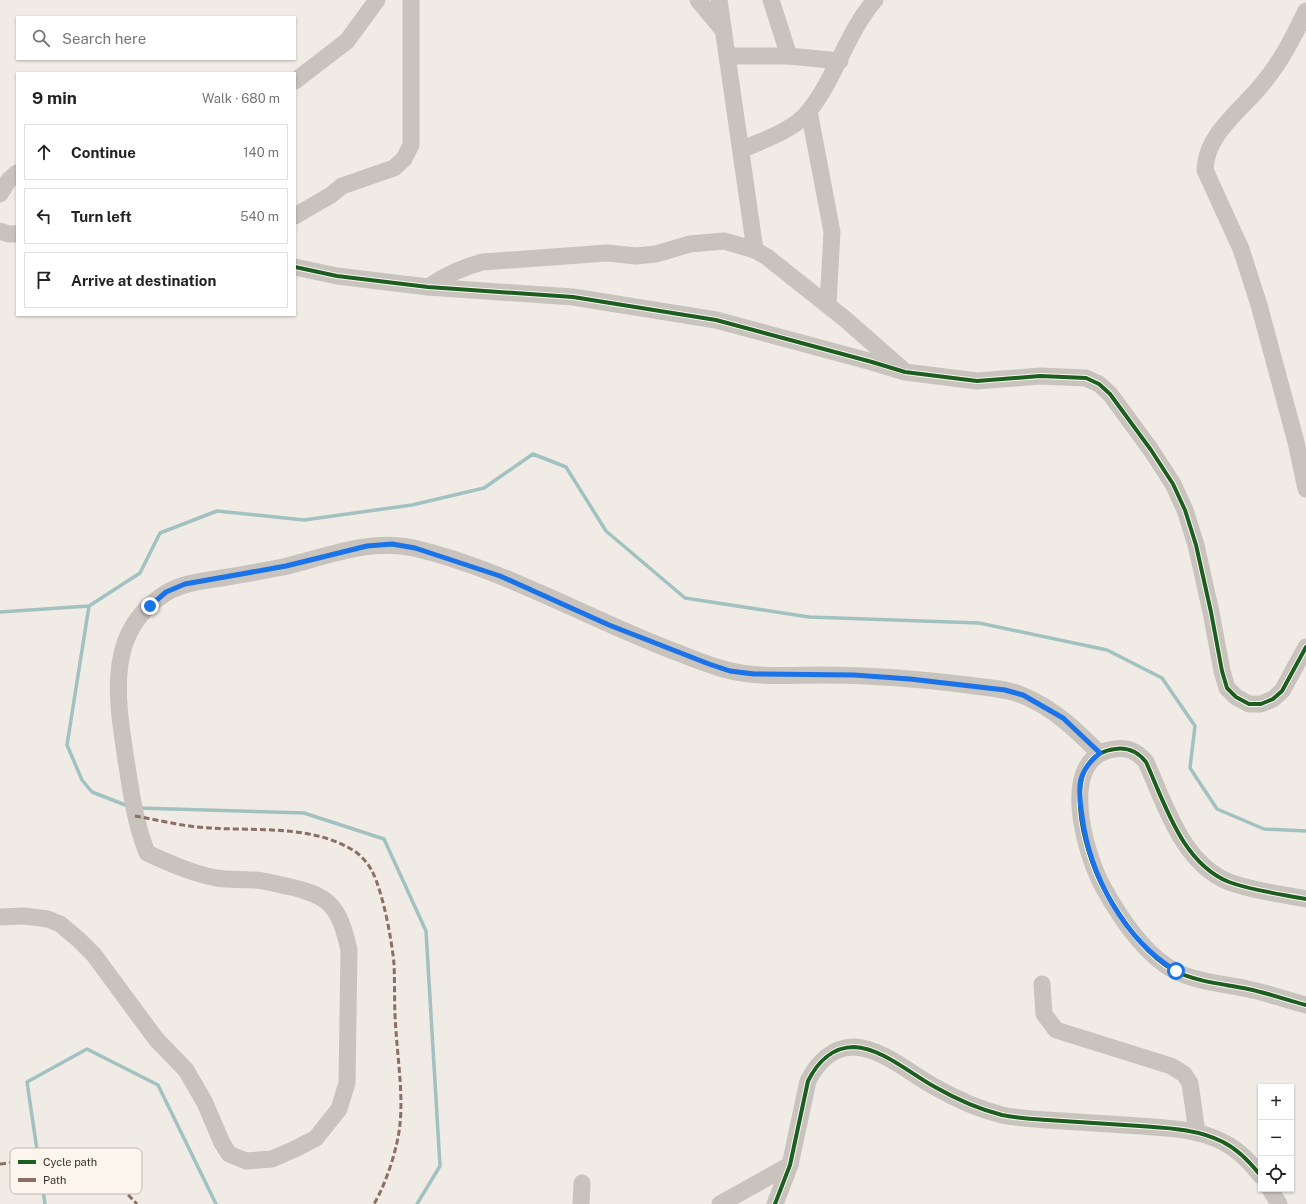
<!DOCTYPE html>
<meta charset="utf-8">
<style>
:root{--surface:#fff;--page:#f2f2f2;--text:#222;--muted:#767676;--line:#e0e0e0}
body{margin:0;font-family:"Public Sans",sans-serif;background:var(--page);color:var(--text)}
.controls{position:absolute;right:12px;bottom:12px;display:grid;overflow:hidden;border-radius:0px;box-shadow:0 1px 3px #0004}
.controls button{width:36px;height:36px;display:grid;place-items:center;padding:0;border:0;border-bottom:1px solid var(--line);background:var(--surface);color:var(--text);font:20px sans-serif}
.stop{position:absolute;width:12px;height:12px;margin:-9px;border:3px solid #1a73e8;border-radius:50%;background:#fff}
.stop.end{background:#1a73e8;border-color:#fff;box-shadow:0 1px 4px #0008}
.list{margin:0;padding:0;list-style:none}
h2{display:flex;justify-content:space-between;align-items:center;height:52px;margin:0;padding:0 16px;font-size:17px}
h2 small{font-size:13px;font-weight:400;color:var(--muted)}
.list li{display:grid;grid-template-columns:26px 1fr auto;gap:12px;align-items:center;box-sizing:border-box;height:56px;margin:0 8px 8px;padding:0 8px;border:1px solid var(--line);border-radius:0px}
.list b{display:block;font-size:15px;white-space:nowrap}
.list em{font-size:13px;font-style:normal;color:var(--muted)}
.icon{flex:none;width:22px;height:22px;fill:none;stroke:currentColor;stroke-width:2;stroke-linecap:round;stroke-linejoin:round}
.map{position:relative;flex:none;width:1306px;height:1204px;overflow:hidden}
.search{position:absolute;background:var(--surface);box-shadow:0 1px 3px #0004;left:16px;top:16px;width:280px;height:44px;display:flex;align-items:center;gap:10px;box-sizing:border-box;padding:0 14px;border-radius:0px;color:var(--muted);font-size:15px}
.panel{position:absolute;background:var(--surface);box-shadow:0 1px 3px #0004;left:16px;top:72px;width:280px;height:244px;border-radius:0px}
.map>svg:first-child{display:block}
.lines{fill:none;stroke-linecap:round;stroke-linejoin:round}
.stream{stroke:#a1c2c1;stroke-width:3.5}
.minor{stroke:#c9c3be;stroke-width:17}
.quiet{stroke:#8d6e63;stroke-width:3;stroke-dasharray:6 3;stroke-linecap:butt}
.cycleway-casing{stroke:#fbf5ee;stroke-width:6}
.cycleway{stroke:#1b5e20;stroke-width:4}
.route{stroke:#1a73e8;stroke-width:5}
.key{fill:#fbf5ee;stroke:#c1bab4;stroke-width:1}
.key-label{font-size:11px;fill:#3b302b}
</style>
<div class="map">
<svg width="1306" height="1204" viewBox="0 0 1306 1204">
<rect width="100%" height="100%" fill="#f0ebe5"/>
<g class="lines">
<g class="stream">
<path d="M89,606L67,745L82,780L92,792L128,806"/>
<path d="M0,612L89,606L140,573L160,533L217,511L304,520L412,505L484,488L533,454L566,467L606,531L685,598L809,617L979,623L1107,650L1162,678L1195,726L1190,768L1217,809L1264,829L1306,831"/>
<path d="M138,808L304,813L384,839L426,931L440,1166L417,1204"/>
<path d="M45,1204L27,1082L87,1049L158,1085L216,1204"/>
</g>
<g class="minor">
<path d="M698,0L723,30"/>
<path d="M719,0L755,250L767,257L845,319L902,369"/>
<path d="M771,0L789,56L840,61"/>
<path d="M1306,11C1294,36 1282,60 1264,82C1243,109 1206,133 1205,170L1241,249L1259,305L1296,442L1306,489"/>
<path d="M728,56H789"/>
<path d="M295,81L347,41L377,0"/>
<path d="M809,111L832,232L828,305"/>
<path d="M741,150C763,140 793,131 809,111C836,77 847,32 875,0"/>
<path d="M0,194L9,180L17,173"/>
<path d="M295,216L331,195L342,186L394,168L404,159L411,145V0"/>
<path d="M0,231L9,234H17"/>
<path d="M295,267L337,276L428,287L573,297L716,320L872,362L905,372L977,381L1040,376L1086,378L1099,384L1110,394L1151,450L1173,484L1185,510L1196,545L1211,612L1222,671L1227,688L1236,697L1249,704H1261L1273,699L1282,691L1306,647"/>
<path d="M428,287C446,275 462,267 483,262L607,253L636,256L656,254L690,244L724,241L755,250"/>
<path d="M1306,899C1281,894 1253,891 1229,882C1182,863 1165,804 1146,762C1138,752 1128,747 1115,749C1056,756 1085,854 1103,887C1119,916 1145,955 1175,971C1197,982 1224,984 1248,989C1267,993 1287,1000 1306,1005"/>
<path d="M0,917L24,916L48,919L60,924L78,939L94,955L156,1039L186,1070L205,1103L222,1143L229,1154L246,1161L272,1159L295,1149L316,1138L339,1109L347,1083L349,950C339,906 330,895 286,886C275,884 264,880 253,880C241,879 228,880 216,878C191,873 169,863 147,853C135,822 131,792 126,760C117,700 104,631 166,593C182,583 202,581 221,578C241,575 262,571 283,567C326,557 369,538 414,548C503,569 583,616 668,649C687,656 707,665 727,670C758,678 791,675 822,675C871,675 920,679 968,685C987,688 1007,688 1024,696C1055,709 1077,731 1099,753"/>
<path d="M1042,984L1044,1014L1056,1030L1171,1066L1184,1074L1190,1083L1197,1133"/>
<path d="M1270,1189L1279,1204"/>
<path d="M581,1204L582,1183"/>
<path d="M720,1204L790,1165"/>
<path d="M775,1204L790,1165L808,1081C817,1063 832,1047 854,1047C882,1048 911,1074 935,1087C956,1099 978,1109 1002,1115C1016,1118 1032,1119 1047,1120C1078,1122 1109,1124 1140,1126C1168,1128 1198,1129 1223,1142C1239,1150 1250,1162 1261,1176"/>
</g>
<g class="quiet">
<path d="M135,816C159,820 185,827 210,828C256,831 310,825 351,849C359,853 368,863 372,871C383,892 392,941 394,964C395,986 394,1009 396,1031C398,1061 403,1094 400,1124C398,1147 386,1184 374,1204"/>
<path d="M0,1164C21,1162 40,1155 60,1153C92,1149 117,1184 137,1204"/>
</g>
<defs>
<g id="cycleway">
<path d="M295,267L337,276L428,287L573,297L716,320L872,362L905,372L977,381L1040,376L1086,378L1099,384L1110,394L1151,450L1173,484L1185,510L1196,545L1211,612L1222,671L1227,688L1236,697L1249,704H1261L1273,699L1282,691L1306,647"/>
<path d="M1306,899C1281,894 1253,891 1229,882C1182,863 1165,804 1146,762C1138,752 1128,747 1115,749C1056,756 1085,854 1103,887C1119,916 1145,955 1175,971C1197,982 1224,984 1248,989C1267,993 1287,1000 1306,1005"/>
<path d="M775,1204L790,1165L808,1081C817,1063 832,1047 854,1047C882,1048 911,1074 935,1087C956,1099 978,1109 1002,1115C1016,1118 1032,1119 1047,1120C1078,1122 1109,1124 1140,1126C1168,1128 1198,1129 1223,1142C1239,1150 1250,1162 1261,1176"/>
</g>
</defs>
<use href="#cycleway" class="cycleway-casing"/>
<use href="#cycleway" class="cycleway"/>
</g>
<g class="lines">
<path class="route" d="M150,606L166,592L185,584L286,566L367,546L392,544L415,548L500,576L609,625L709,664L730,671L754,674L854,675L910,679L1005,690L1023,695L1063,718L1100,753C1076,772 1078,789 1082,816C1090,876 1124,939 1176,971"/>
</g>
<rect x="10" y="1148" width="132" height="46" rx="6" class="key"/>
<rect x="18" y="1160" width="18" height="4" fill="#1b5e20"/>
<rect x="18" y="1178" width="18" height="4" fill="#8d6e63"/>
<g class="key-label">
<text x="43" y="1166">Cycle path</text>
<text x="43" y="1184">Path</text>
</g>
</svg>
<div class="controls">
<button>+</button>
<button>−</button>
<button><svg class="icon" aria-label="locate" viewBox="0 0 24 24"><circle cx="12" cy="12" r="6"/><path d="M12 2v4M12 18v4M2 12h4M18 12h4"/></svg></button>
</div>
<div class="stop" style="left:1176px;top:971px"></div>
<div class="stop end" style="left:150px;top:606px"></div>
<div class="search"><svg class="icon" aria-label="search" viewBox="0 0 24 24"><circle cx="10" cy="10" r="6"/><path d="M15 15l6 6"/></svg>Search here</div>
<section class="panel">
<h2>9 min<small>Walk · 680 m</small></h2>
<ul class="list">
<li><svg class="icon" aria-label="ahead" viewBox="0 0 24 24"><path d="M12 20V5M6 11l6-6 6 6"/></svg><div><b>Continue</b></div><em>140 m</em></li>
<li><svg class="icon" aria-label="left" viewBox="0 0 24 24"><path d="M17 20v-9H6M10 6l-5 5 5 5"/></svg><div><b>Turn left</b></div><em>540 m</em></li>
<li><svg class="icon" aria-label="arrive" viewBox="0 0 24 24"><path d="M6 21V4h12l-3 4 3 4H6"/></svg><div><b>Arrive at destination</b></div></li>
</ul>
</section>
</div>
